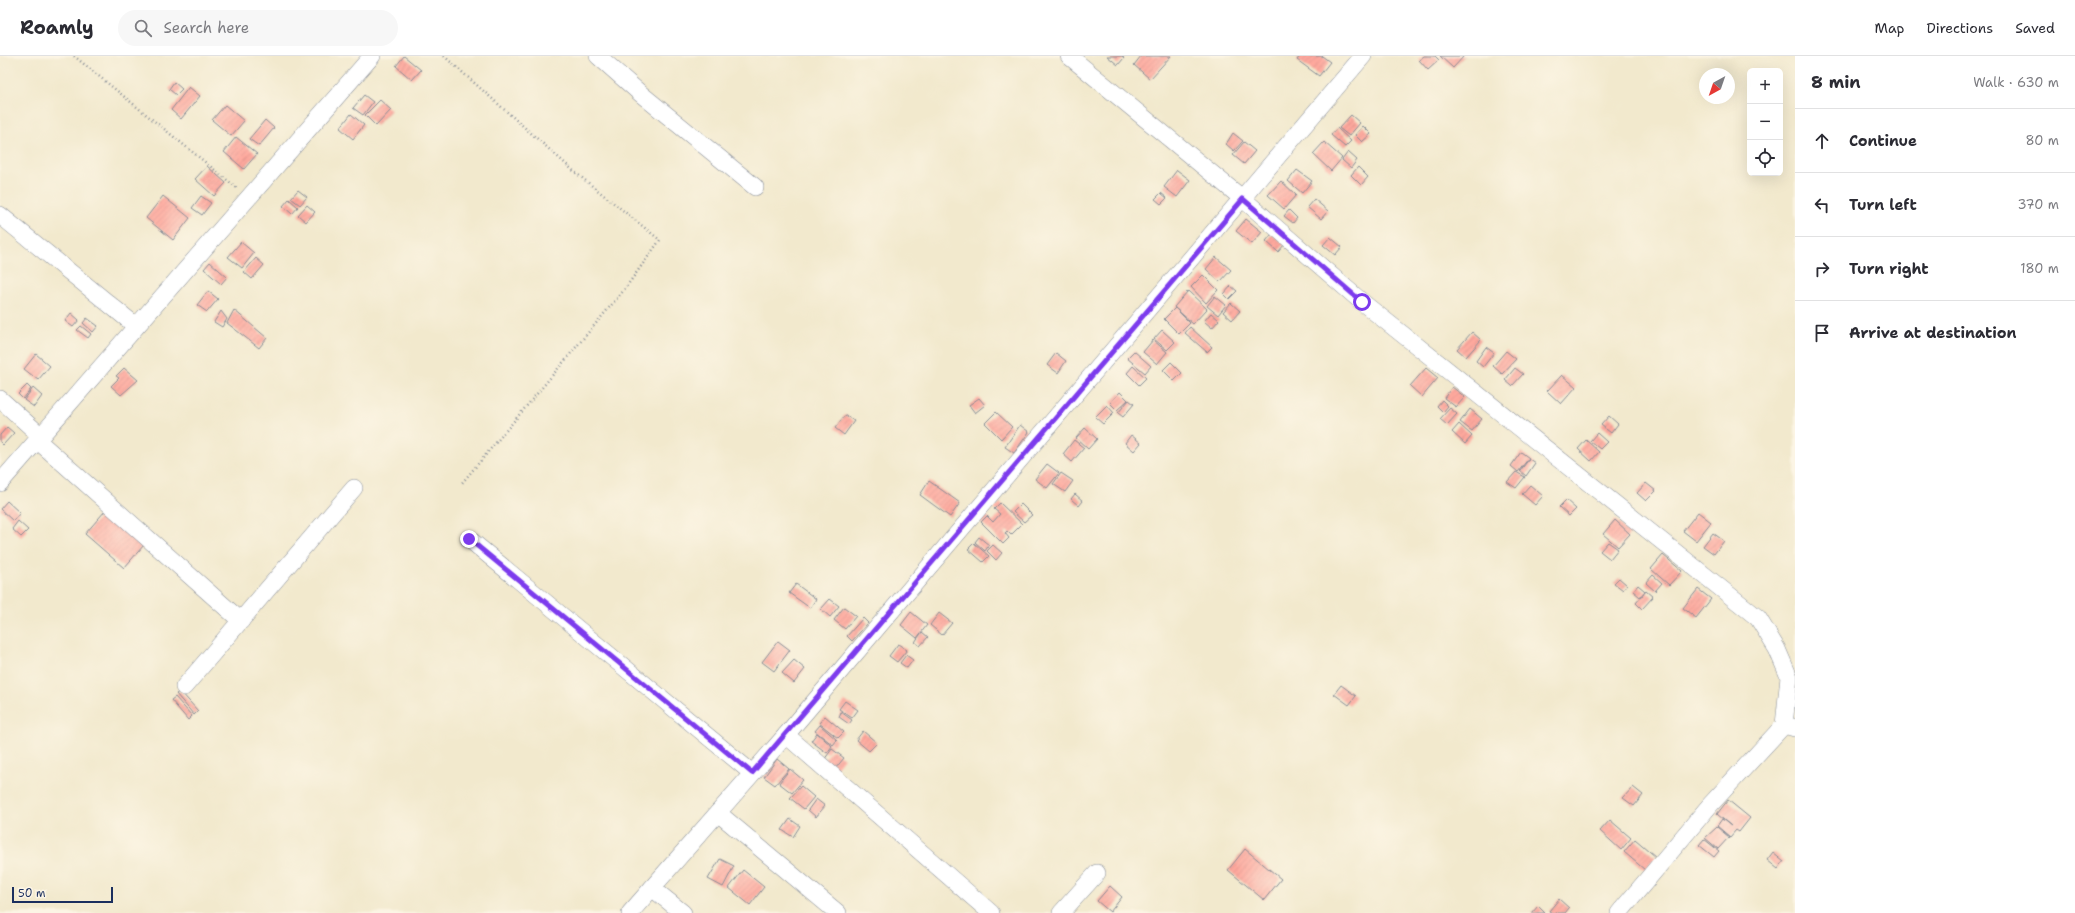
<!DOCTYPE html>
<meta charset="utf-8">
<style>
:root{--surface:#fff;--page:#f7f7f7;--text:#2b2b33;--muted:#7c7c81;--line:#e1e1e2}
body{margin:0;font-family:"Shantell Sans",sans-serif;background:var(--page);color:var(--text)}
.controls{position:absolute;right:12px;top:12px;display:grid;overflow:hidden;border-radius:6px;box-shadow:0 4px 16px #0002}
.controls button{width:36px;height:36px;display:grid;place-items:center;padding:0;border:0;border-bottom:1px solid var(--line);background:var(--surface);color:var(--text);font:20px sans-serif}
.compass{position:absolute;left:1699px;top:12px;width:36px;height:36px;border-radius:50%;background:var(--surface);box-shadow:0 4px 16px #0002;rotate:220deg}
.scale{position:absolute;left:12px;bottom:10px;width:101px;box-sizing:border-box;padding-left:4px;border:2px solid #1b2f5e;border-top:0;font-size:11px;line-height:14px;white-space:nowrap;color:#1b2f5e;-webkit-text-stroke:3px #fcf5e5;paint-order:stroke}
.stop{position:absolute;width:12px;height:12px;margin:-9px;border:3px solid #7c3aed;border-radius:50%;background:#fff}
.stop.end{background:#7c3aed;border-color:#fff;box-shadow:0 1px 4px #0008}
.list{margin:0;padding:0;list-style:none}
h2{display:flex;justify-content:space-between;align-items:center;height:52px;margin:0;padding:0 16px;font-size:17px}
h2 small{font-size:13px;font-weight:400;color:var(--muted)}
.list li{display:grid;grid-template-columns:26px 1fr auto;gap:12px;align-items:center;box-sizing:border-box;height:64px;padding:0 16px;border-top:1px solid var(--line)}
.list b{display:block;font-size:15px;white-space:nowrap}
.list em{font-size:13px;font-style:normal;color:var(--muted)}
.icon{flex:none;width:22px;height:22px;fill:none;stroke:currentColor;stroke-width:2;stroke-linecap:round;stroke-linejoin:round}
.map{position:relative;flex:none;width:1795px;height:857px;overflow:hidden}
header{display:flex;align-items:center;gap:24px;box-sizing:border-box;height:56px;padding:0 20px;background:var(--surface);border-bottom:1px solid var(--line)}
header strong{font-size:19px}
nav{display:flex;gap:22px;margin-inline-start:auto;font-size:14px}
.search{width:280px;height:36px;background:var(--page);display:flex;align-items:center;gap:10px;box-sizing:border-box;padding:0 14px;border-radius:22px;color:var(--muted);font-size:15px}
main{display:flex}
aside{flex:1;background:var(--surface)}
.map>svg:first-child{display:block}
.building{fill:url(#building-hatch)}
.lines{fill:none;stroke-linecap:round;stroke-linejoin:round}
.minor-casing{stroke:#868c96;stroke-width:18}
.path{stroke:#868c96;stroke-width:2.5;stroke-dasharray:1 3;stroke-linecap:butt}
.minor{stroke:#fff;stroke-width:17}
.route{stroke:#7c3aed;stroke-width:5}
</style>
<header>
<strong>Roamly</strong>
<div class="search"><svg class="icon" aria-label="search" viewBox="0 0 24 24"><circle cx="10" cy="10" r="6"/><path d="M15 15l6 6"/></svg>Search here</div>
<nav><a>Map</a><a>Directions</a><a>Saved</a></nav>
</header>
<main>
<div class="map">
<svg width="1795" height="857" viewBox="0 0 1795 857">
<defs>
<pattern id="building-hatch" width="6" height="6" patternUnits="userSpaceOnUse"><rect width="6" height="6" fill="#fea89d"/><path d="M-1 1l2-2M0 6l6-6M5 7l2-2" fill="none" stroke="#d9918a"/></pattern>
</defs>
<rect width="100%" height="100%" fill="#fcf5e5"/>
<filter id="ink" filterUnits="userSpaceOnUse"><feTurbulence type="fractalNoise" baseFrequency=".025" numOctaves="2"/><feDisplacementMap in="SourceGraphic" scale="8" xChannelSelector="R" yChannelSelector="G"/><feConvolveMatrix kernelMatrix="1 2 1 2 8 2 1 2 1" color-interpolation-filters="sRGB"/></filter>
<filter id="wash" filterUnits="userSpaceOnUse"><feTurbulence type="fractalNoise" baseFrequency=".012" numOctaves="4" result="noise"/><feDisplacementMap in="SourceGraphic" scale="16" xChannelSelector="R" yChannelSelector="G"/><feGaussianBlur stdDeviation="0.9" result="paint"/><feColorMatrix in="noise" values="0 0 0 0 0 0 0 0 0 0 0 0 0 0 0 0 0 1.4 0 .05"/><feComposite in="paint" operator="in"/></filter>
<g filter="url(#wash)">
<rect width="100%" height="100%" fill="#f2e9cd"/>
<g id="blocks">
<g class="building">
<path d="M404,0L421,14L412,24L396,10Z"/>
<path d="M1107,0H1122L1124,2L1118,9Z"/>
<path d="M1141,0H1171L1150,23L1134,9Z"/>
<path d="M1300,0H1322L1330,6L1319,20L1297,4Z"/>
<path d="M1424,0H1435L1439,4L1428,14L1419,4Z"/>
<path d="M1440,0H1464L1453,12Z"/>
<path d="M174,26L182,33L176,39L169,33Z"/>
<path d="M189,31L200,40L181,63L171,54Z"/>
<path d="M364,39L373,46L363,59L353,52Z"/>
<path d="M380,44L391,54L376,70L365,59Z"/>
<path d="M225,49L244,65L231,80L212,64Z"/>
<path d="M351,58L364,69L353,83L340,72Z"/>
<path d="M1351,59L1360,67L1349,80L1339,72Z"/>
<path d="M265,64L274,72L259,90L249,83Z"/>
<path d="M1363,70L1371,78L1362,86L1355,79Z"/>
<path d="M1337,72L1351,85L1345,91L1331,79Z"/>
<path d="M1233,77L1243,85L1234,95L1226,88Z"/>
<path d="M236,81L257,98L244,113L224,96Z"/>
<path d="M1244,86L1255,95L1244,108L1233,99Z"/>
<path d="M1324,86L1342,102L1331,115L1313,98Z"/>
<path d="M1348,96L1357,104L1351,112L1342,104Z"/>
<path d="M207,110L226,127L214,140L195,123Z"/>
<path d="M1358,111L1368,121L1361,129L1351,119Z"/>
<path d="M1177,114L1190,124L1177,141L1164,131Z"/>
<path d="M1297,114L1312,125L1302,137L1288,125Z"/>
<path d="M1281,125L1296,139L1284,153L1268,139Z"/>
<path d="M298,134L307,141L300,149L291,142Z"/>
<path d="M1161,137L1167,142L1161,148L1155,143Z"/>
<path d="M163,140L190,162L173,184L146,162Z"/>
<path d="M201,140L211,147L202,159L192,152Z"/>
<path d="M289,143L298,151L292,158L283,150Z"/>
<path d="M1314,143L1328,155L1321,163L1307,151Z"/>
<path d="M307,149L315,156L306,166L298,159Z"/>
<path d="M1289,154L1297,162L1293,167L1284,160Z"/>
<path d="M1246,163L1262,176L1252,188L1236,175Z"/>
<path d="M1272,178L1285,188L1278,196L1266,185Z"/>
<path d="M1330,181L1342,191L1335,199L1323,189Z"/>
<path d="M241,186L254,197L242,212L228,201Z"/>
<path d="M1216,201L1231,214L1220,226L1206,213Z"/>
<path d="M256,202L264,209L252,223L244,216Z"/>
<path d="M210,206L227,221L221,228L204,213Z"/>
<path d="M1203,219L1218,234L1206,247L1191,231Z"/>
<path d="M1231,230L1237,235L1229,243L1224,238Z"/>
<path d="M208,235L218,243L207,256L197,249Z"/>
<path d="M1188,235L1207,253L1193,268L1174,251Z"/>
<path d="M1215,240L1226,249L1218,259L1207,250Z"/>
<path d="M1231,247L1240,255L1232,264L1223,256Z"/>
<path d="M1175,252L1190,267L1179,278L1164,263Z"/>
<path d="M234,254L267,282L259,292L227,267Z"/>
<path d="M221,255L227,263L222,271L214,266Z"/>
<path d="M71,257L79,264L73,271L65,265Z"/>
<path d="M1211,257L1219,264L1212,272L1204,265Z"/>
<path d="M87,262L98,270L93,276L83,267Z"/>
<path d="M81,270L91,278L88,282L77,274Z"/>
<path d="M1190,271L1212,291L1207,296L1185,277Z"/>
<path d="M1162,274L1175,286L1167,294L1154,283Z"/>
<path d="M1472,276L1481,284L1466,301L1457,293Z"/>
<path d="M1153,284L1167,296L1157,308L1143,296Z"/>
<path d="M1486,291L1494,297L1483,311L1476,305Z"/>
<path d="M1134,295L1151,310L1145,317L1127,302Z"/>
<path d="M1506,295L1516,303L1502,318L1493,310Z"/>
<path d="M1056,297L1066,305L1058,317L1047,309Z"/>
<path d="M36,298L50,310L38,324L24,313Z"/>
<path d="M1171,306L1182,317L1174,325L1163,314Z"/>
<path d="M1133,310L1146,322L1139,329L1127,317Z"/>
<path d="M124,312L138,324L121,339L111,330L119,322L116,320Z"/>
<path d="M1426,312L1438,322L1422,341L1410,330Z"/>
<path d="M1515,312L1523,318L1512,330L1505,324Z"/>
<path d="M1562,319L1576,331L1561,348L1547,335Z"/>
<path d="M27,329L31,333L23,343L18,338Z"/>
<path d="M1452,331L1465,341L1456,351L1444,342Z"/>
<path d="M33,332L42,340L34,351L24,344Z"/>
<path d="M1120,336L1128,344L1117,354L1110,347Z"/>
<path d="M979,342L985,349L975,357L969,349Z"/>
<path d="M1129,344L1134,348L1123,361L1118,357Z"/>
<path d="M1442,344L1448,350L1443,356L1437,350Z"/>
<path d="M1107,349L1114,357L1103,368L1095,361Z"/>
<path d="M1450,352L1457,358L1447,369L1440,363Z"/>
<path d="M1470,353L1482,363L1472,375L1460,366Z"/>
<path d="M996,356L1012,371L1001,383L985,367Z"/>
<path d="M845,359L854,365L844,379L835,372Z"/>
<path d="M1609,360L1618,368L1611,377L1601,369Z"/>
<path d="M1459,368L1472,380L1465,388L1452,376Z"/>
<path d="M1020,369L1029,376L1014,397L1005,391Z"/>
<path d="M7,371L14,377L3,389L0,386V379Z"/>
<path d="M1085,372L1097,383L1088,393L1076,382Z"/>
<path d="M1597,377L1607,386L1600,393L1590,385Z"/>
<path d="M1131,379L1141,387L1134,395L1125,387Z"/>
<path d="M1074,384L1084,392L1072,406L1063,398Z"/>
<path d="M1586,384L1599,396L1591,405L1578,393Z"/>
<path d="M1521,396L1529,402L1518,416L1511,410Z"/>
<path d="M1529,403L1535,407L1526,420L1520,415Z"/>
<path d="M1047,408L1059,417L1047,432L1035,423Z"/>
<path d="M1516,416L1525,421L1516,432L1507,426Z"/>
<path d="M1061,417L1073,425L1065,436L1053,428Z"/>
<path d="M929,425L960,447L950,461L920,439Z"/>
<path d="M1646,427L1656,435L1646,445L1637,437Z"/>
<path d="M1530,429L1543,440L1535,449L1522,438Z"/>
<path d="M1075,438L1083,445L1079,450L1071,443Z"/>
<path d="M1566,444L1576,453L1569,460L1559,451Z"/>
<path d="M7,445L20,457L13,465L0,453Z"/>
<path d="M1000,447L1022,468L1011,479L1007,475L1005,477L1009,482L1003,488L981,466L987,460L993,466L1000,458L994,453Z"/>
<path d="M1021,448L1032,459L1024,466L1013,456Z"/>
<path d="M105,455L144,489L124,512L85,478Z"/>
<path d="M1698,456L1711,466L1696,485L1683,475Z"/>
<path d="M1615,464L1630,478L1618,491L1603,478Z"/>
<path d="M18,465L28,474L21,481L12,473Z"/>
<path d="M1713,477L1724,485L1714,498L1703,490Z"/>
<path d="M979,481L989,489L985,495L975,486Z"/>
<path d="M1608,486L1618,493L1610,503L1600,495Z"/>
<path d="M974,487L989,500L983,506L968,493Z"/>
<path d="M993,489L1002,497L996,504L987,495Z"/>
<path d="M1663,499L1682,515L1669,529L1651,513Z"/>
<path d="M1653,519L1662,527L1655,535L1646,527Z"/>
<path d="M1619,522L1627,529L1623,534L1614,527Z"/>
<path d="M796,528L816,543L810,552L789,537Z"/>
<path d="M1638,529L1645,535L1640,541L1633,535Z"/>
<path d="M1698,533L1711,543L1696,562L1683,552Z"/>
<path d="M1646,535L1653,541L1642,553L1636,547Z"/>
<path d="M830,543L839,550L830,561L821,553Z"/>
<path d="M844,551L856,560L845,573L834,564Z"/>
<path d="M911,556L927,569L917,582L901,569Z"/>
<path d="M939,557L952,567L942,579L930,569Z"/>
<path d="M863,562L868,567L852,585L847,580Z"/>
<path d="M922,576L928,581L920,590L915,586Z"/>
<path d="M778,585L790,594L774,615L762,606Z"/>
<path d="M898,588L907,594L897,606L889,600Z"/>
<path d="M906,599L913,604L907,612L900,607Z"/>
<path d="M794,604L805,613L794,627L782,617Z"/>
<path d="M1341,629L1356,640L1349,649L1334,638Z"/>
<path d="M180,635L198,655L194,659L176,638Z"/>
<path d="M175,641L192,660L188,664L171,644Z"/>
<path d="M845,645L858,654L852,662L839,653Z"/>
<path d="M841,656L852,664L849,668L839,661Z"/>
<path d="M825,660L844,676L838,682L819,667Z"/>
<path d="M820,669L837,684L833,689L815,675Z"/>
<path d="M863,675L877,687L869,695L856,684Z"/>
<path d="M817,677L832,690L827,697L811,685Z"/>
<path d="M832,693L844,702L835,713L824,704Z"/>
<path d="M777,703L789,713L775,729L764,721Z"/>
<path d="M790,713L803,724L792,737L779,727Z"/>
<path d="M801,730L814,741L804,753L790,742Z"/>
<path d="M1633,731L1643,739L1634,750L1623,742Z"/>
<path d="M816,743L825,750L816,761L808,754Z"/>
<path d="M1728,744L1750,762L1739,776L1736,774L1730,781L1717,770L1722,763L1731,770L1717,758Z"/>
<path d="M790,763L800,770L793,781L782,774Z"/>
<path d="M1610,764L1631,782L1621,794L1600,775Z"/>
<path d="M1717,771L1729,781L1718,793L1705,782Z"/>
<path d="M1635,783L1656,801L1645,814L1624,796Z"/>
<path d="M1704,783L1719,795L1714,801L1699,789Z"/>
<path d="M1245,793L1281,823L1264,844L1228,814Z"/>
<path d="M1773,796L1784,805L1778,813L1767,804Z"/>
<path d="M720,803L734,810L723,831L708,823Z"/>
<path d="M743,814L764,831L750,849L729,832Z"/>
<path d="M1110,830L1122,841L1110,856L1097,845Z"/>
<path d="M1559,843L1569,852L1565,857H1552L1549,855Z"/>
<path d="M1538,850L1545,857H1532Z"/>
</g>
</g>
</g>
<g filter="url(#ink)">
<use href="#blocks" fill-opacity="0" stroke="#868c96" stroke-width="1"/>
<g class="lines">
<defs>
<g id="minor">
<path d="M598,0L641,38L755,131"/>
<path d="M1069,0L1243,143L1362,246L1758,562L1777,593L1789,621L1784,669L1795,672"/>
<path d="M0,159L136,270"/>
<path d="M0,343L41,380"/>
<path d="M37,384L241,565"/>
<path d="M0,427L372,0"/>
<path d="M469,483L752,717"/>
<path d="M184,631L354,432"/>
<path d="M786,679L991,857"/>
<path d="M718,757L838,857"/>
<path d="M652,832L683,857"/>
<path d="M630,857L786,679L1363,0"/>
<path d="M1061,857L1097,817"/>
<path d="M1619,857L1710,749L1784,669"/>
</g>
</defs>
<use href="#minor" class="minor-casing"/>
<g class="path">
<path d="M74,0L237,132"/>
<path d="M444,0L576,117L660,184L624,234L462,427"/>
</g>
<use href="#minor" class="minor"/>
</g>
</g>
<g class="lines" filter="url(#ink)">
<path class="route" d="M469,483L752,717L1243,143L1362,246"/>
</g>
</svg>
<div class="controls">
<button>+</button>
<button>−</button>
<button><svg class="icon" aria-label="locate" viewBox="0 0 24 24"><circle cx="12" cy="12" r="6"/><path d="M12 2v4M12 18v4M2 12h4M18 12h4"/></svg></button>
</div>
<svg class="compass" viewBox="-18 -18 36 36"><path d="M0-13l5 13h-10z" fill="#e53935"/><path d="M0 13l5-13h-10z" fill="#7c7c81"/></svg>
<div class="scale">50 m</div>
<div class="stop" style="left:1362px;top:246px"></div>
<div class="stop end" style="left:469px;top:483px"></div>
</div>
<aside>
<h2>8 min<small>Walk · 630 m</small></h2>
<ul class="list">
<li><svg class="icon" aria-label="ahead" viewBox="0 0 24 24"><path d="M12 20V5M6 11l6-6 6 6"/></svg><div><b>Continue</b></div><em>80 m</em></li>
<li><svg class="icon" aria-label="left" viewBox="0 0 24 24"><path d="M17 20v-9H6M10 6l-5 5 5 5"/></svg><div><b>Turn left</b></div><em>370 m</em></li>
<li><svg class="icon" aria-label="right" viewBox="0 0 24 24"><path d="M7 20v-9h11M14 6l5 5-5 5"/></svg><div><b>Turn right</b></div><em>180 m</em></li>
<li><svg class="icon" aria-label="arrive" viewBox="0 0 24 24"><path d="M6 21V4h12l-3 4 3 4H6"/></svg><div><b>Arrive at destination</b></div></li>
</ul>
</aside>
</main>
